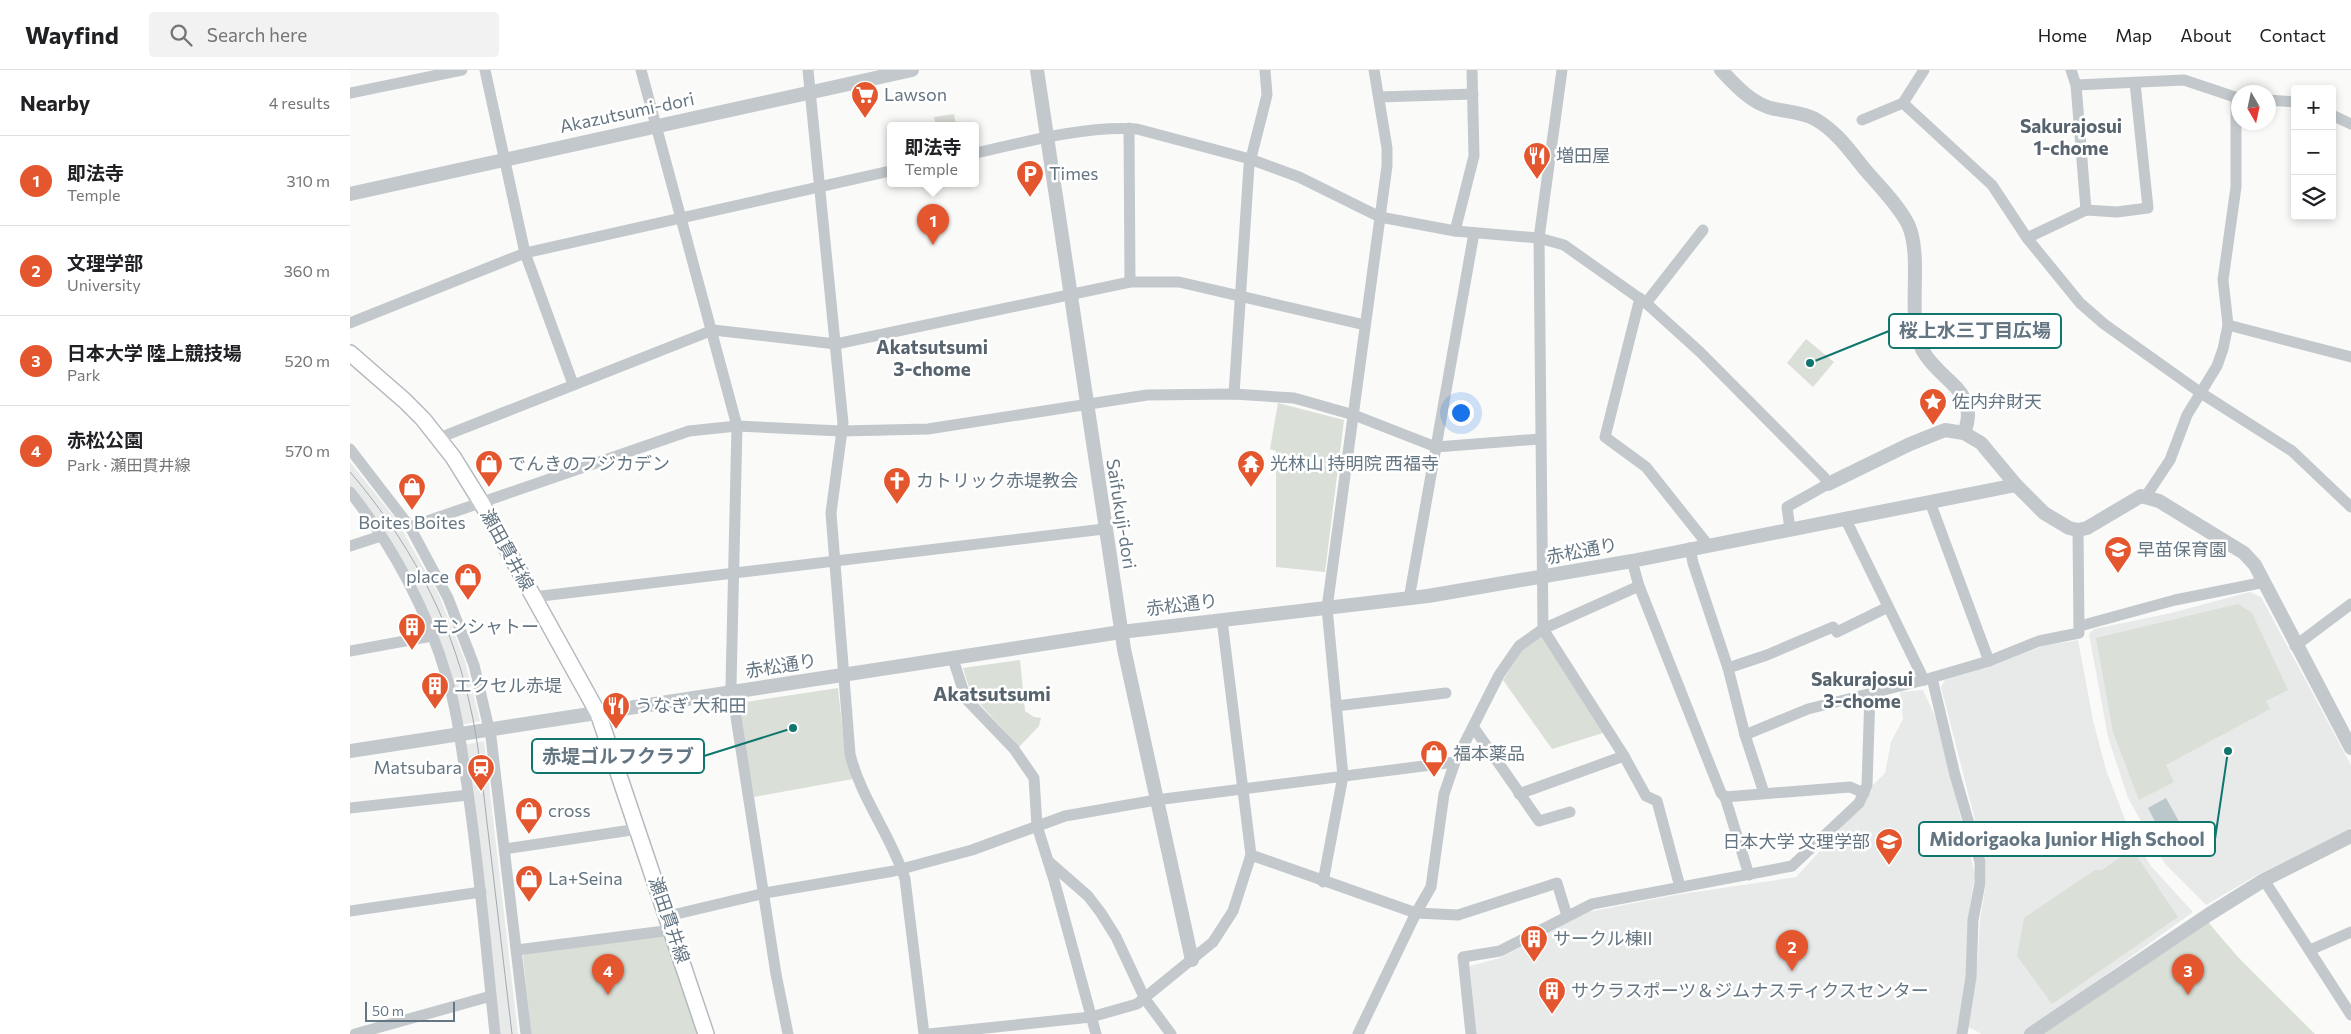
<!DOCTYPE html>
<meta charset="utf-8">
<style>
:root{--surface:#fff;--page:#f2f2f2;--text:#202124;--muted:#757577;--line:#e0e0e0;--accent:#e4572e}
body{margin:0;font-family:Commissioner,"Noto Sans JP",sans-serif;background:var(--page);color:var(--text)}
.controls{position:absolute;right:15px;top:15px;display:grid;overflow:hidden;border-radius:5px;box-shadow:0 2px 8px #0003}
.controls button{width:45px;height:45px;display:grid;place-items:center;padding:0;border:0;border-bottom:1px solid var(--line);background:var(--surface);color:var(--text);font:25px sans-serif}
.compass{position:absolute;left:1881px;top:15px;width:45px;height:45px;border-radius:50%;background:var(--surface);box-shadow:0 2px 8px #0003;rotate:171deg}
.scale{position:absolute;left:15px;bottom:12px;width:90px;box-sizing:border-box;padding-left:5px;border:2px solid #657683;border-top:0;font-size:14px;line-height:18px;white-space:nowrap;color:#657683;-webkit-text-stroke:4px #fff;paint-order:stroke}
.you{position:absolute;left:1110px;top:342px;width:18px;height:18px;margin:-12px;border:4px solid #fff;border-radius:50%;background:#1a73e8;box-shadow:0 0 0 8px #1a73e833}
.badge{display:grid;place-items:center;width:32px;height:32px;border-radius:50%;background:var(--accent);color:#fff;font-size:16px;font-weight:700}
.pin{position:absolute;translate:-50% -41px;filter:drop-shadow(0 1px 2px #0008)}
.pin::after{content:'';position:absolute;top:26px;width:18px;height:15px;background:inherit;clip-path:polygon(0 0,100% 0,50% 100%)}
.popup{position:absolute;left:537px;top:52px;width:92px;height:65px;box-sizing:border-box;display:grid;place-content:center;border-radius:5px;background:var(--surface);filter:drop-shadow(0 1px 4px #0005);font-size:16px;white-space:nowrap;color:var(--muted)}
.popup b{font-size:19px;color:var(--text)}
.popup::after{content:'';position:absolute;left:50%;top:100%;margin-left:-10px;border:10px solid transparent;border-top-color:var(--surface)}
.list{margin:0;padding:0;list-style:none}
h2{display:flex;justify-content:space-between;align-items:center;height:65px;margin:0;padding:0 20px;font-size:21px}
h2 small{font-size:16px;font-weight:400;color:var(--muted)}
.list li{display:grid;grid-template-columns:32px 1fr auto;gap:15px;align-items:center;box-sizing:border-box;height:90px;padding:0 20px;border-top:1px solid var(--line)}
.list b{display:block;font-size:19px;white-space:nowrap}
.list p{margin:0;font-size:16px;white-space:nowrap;color:var(--muted)}
.list em{font-size:16px;font-style:normal;color:var(--muted)}
.icon{flex:none;width:28px;height:28px;fill:none;stroke:currentColor;stroke-width:2;stroke-linecap:round;stroke-linejoin:round}
.map{position:relative;flex:none;width:2001px;height:964px;overflow:hidden}
header{display:flex;align-items:center;gap:30px;box-sizing:border-box;height:70px;padding:0 25px;background:var(--surface);border-bottom:1px solid var(--line)}
header strong{font-size:24px}
nav{display:flex;gap:28px;margin-inline-start:auto;font-size:18px}
.search{width:350px;height:45px;background:var(--page);display:flex;align-items:center;gap:12px;box-sizing:border-box;padding:0 18px;border-radius:5px;color:var(--muted);font-size:19px}
main{display:flex}
aside{flex:1;background:var(--surface)}
.map>svg:first-child{display:block}
.built{fill:#e8e9e9}
.green{fill:#dadfd7}
.water{fill:#bbc7cb}
.lines{fill:none;stroke-linecap:round;stroke-linejoin:round}
.secondary-casing{stroke:#b3babf;stroke-width:18}
.minor{stroke:#c3c8cc;stroke-width:11}
.tertiary{stroke:#c3c8cc;stroke-width:14}
.secondary{stroke:#fff;stroke-width:15}
.tram{stroke:#a2aab0;stroke-width:1}
.labels{text-anchor:middle;stroke-width:5;stroke-linejoin:round;paint-order:stroke}
.poi-label{font-size:18px;fill:#657683;stroke:#fff;text-anchor:start}
.street-label{font-size:18px;fill:#657683;stroke:#fff}
.neighbourhood-label{font-size:19px;font-weight:bold;fill:#57646e;stroke:#fff}
.quarter-label{font-size:20px;font-weight:bold;fill:#57646e;stroke:#fff}
.leader{fill:none;stroke:#0f766e;stroke-width:2}
.callout-dot{fill:#0f766e;stroke:#fff;stroke-width:2}
.callout{fill:#fff;stroke:#0f766e;stroke-width:2}
.callout-label{font-size:19px;text-anchor:middle;font-weight:bold;fill:#657683}
</style>
<header>
<strong>Wayfind</strong>
<div class="search"><svg class="icon" aria-label="search" viewBox="0 0 24 24"><circle cx="10" cy="10" r="6"/><path d="M15 15l6 6"/></svg>Search here</div>
<nav><a>Home</a><a>Map</a><a>About</a><a>Contact</a></nav>
</header>
<main>
<aside>
<h2>Nearby<small>4 results</small></h2>
<ul class="list">
<li><span class="badge">1</span><div><b>即法寺</b><p>Temple</p></div><em>310 m</em></li>
<li><span class="badge">2</span><div><b>文理学部</b><p>University</p></div><em>360 m</em></li>
<li><span class="badge">3</span><div><b>日本大学 陸上競技場</b><p>Park</p></div><em>520 m</em></li>
<li><span class="badge">4</span><div><b>赤松公園</b><p>Park · 瀬田貫井線</p></div><em>570 m</em></li>
</ul>
</aside>
<div class="map">
<svg width="2001" height="964" viewBox="0 0 2001 964">
<rect width="100%" height="100%" fill="#fafaf8"/>
<g class="built">
<path d="M0,392L47,451L89,525L115,591L130,651L111,655L80,550L0,419Z"/>
<path d="M1900,522L1911,527L2001,695V758L1909,804L1856,835L1815,794L1778,728L1758,667L1739,564L1744,559L1821,543Z"/>
<path d="M1728,570L1743,650L1756,700L1780,762L1801,796L1843,842L1674,964H1632L1616,956L1628,887L1630,849L1636,813V793L1591,617L1595,610L1640,596L1693,576Z"/>
<path d="M1573,620L1585,646L1625,804L1618,849L1617,905L1607,964H1126L1120,896L1150,888L1238,842L1325,825L1446,807L1511,736L1521,717L1535,703L1541,672L1553,649L1550,622Z"/>
<path d="M134,671L168,964H150L114,675Z"/>
</g>
<g class="green">
<path d="M604,44L606,56H586L584,47Z"/>
<path d="M1456,269L1484,292L1463,317L1437,293Z"/>
<path d="M928,333L994,350L975,502L926,497V381L920,379Z"/>
<path d="M1888,534L1902,543L1938,620L1916,631L1920,639L1816,695L1824,712L1789,730L1763,662L1746,568Z"/>
<path d="M1193,563L1256,662L1202,679L1153,610L1173,579Z"/>
<path d="M670,590L675,641L684,647L691,648L689,656L669,677L621,624L613,598Z"/>
<path d="M488,618L495,684L503,709L404,727L389,633Z"/>
<path d="M1782,779L1828,847L1702,934L1667,886L1674,848L1745,800H1752Z"/>
<path d="M1858,852L1887,886L1965,964H1692Z"/>
<path d="M311,864L319,868L352,964H181L173,886L176,882Z"/>
</g>
<path class="water" d="M1816,728L1838,768L1819,778L1798,738Z"/>
<g class="lines">
<defs>
<path id="secondary" d="M0,283L55,331L73,349L103,387L131,432L248,643L356,964"/>
</defs>
<use href="#secondary" class="secondary-casing"/>
<g class="minor">
<path d="M135,0L175,183L223,314"/>
<path d="M291,0L387,356L381,615L426,904L438,964"/>
<path d="M458,0L493,353L481,443L500,684C511,729 541,765 555,809L574,964"/>
<path d="M1212,0L1189,168L1193,559L1274,686L1296,726L1307,731L1330,817"/>
<path d="M1721,0L1726,15L1736,140"/>
<path d="M1726,15L1834,10L1888,28"/>
<path d="M0,23L112,0"/>
<path d="M1029,27L1123,24"/>
<path d="M1918,30L1945,32"/>
<path d="M1553,33L1642,115L1677,168L1730,233L1754,254L1851,323L1942,381L2001,437"/>
<path d="M1982,45L2001,54"/>
<path d="M1512,50L1553,33L1574,0"/>
<path d="M779,58L780,212"/>
<path d="M626,83C674,72 738,55 787,59L900,89L949,107L1030,147L1105,161L1189,168L1214,175L1296,233L1350,282L1474,407L1478,414L1437,437L1440,459"/>
<path d="M1105,161L1124,86L1122,0"/>
<path d="M1677,168L1736,140L1767,142L1798,138L1785,13"/>
<path d="M1290,228L1255,367L1296,397L1358,475"/>
<path d="M1296,233L1353,160"/>
<path d="M0,253L175,183L540,101"/>
<path d="M1878,255L2001,287"/>
<path d="M884,324L899,96L917,25L915,0"/>
<path d="M89,368L363,260L486,274L780,212H829L1015,255"/>
<path d="M0,379L60,457L98,528L124,595L141,667L176,964"/>
<path d="M0,422C43,476 78,542 97,608C107,641 111,675 116,709C129,793 136,879 145,964"/>
<path d="M1796,426L1820,390L1837,345L1867,296L1873,279L1878,255L1873,210L1886,117V28"/>
<path d="M1580,432L1639,591"/>
<path d="M1495,448L1574,610"/>
<path d="M60,457L339,361L387,356L491,361L578,359L797,325L884,324L944,328L1004,345L1086,377L1190,369"/>
<path d="M0,476L31,466"/>
<path d="M1340,478L1343,493L1378,598"/>
<path d="M1282,491L1289,516L1371,723L1375,727L1500,717L1514,723"/>
<path d="M183,527L754,459"/>
<path d="M1059,529L1124,163"/>
<path d="M1730,556L1825,530L1915,512"/>
<path d="M1945,576L2001,534"/>
<path d="M0,581L82,566"/>
<path d="M603,589L616,629L664,679L684,708L687,756L704,810L746,964"/>
<path d="M1582,608L1605,705L1630,792V813L1623,850L1621,907L1612,964"/>
<path d="M986,636L1096,623"/>
<path d="M1124,658L1189,751L1220,742"/>
<path d="M1395,665L1458,639L1574,610L1639,591L1689,571L1729,563L1728,460"/>
<path d="M1414,723L1395,665L1378,598L1417,585L1483,557L1487,562L1538,537"/>
<path d="M1169,724L1274,686"/>
<path d="M1375,727L1399,805"/>
<path d="M0,738L118,725"/>
<path d="M155,779L288,759"/>
<path d="M901,785L1066,843L1108,845L1207,813L1217,846"/>
<path d="M698,791L738,826L751,843L766,867L795,929L821,964"/>
<path d="M1914,810L2001,945"/>
<path d="M973,812L993,706L977,538L1037,96V78L1024,0"/>
<path d="M0,841L131,822"/>
<path d="M318,846L415,823L544,801L622,780L715,746L806,730L1105,692"/>
<path d="M167,880L322,860"/>
<path d="M1960,880L2001,862"/>
<path d="M5,964L141,926"/>
<path d="M579,964L741,947L787,934L863,872L883,841L901,785L872,550"/>
<path d="M1008,964L1066,843L1081,817L1094,724L1105,692L1149,605L1169,576L1193,559L1289,516"/>
<path d="M1121,964L1113,887L1150,881L1242,834L1442,796L1509,733L1517,715L1520,624"/>
</g>
<g class="tertiary">
<path d="M687,0L774,579L842,890"/>
<path d="M1371,0C1386,16 1403,35 1425,39C1439,42 1452,42 1465,49C1489,63 1501,83 1518,103C1532,119 1548,135 1558,154C1574,189 1555,249 1573,281C1590,312 1631,320 1614,363"/>
<path d="M0,124L562,0"/>
<path d="M1478,414L1560,374L1595,360L1614,363L1631,373L1666,415L1694,443L1719,458L1728,460L1737,458L1791,426L1809,431L1894,483L1905,495L2001,678"/>
<path d="M0,681L771,562L1078,526L1282,491L1666,415"/>
<path d="M1681,964L1858,845L1914,810L2001,766"/>
</g>
<use href="#secondary" class="secondary"/>
<path class="tram" d="M0,402C56,467 100,546 119,631C130,676 133,723 139,769C147,834 154,899 162,964"/>
</g>
<defs>
<symbol id="supermarket-pin" viewBox="-11 -11 22 30"><path d="M0 17L-7.5 6A9.5 9.5 0 1 1 7.5 6Z" fill="#e4572e" stroke="#fff"/><path d="M-6-5.5h2.5l.6 2H6L4.5 2H-2.5L-4.4-4H-6ZM-1.5 3.2a1.3 1.3 0 1 0 .1 0ZM3 3.2a1.3 1.3 0 1 0 .1 0Z" fill="#fff"/></symbol>
<symbol id="restaurant-pin" viewBox="-11 -11 22 30"><path d="M0 17L-7.5 6A9.5 9.5 0 1 1 7.5 6Z" fill="#e4572e" stroke="#fff"/><path d="M-5-6h1v4h1v-4h1v4h1v-4h1v5L-1.5 .5V6h-2V.5L-5-1ZM5-6V6H3V1.5H1.5Q1.5-4 5-6Z" fill="#fff"/></symbol>
<symbol id="parking-pin" viewBox="-11 -11 22 30"><path d="M0 17L-7.5 6A9.5 9.5 0 1 1 7.5 6Z" fill="#e4572e" stroke="#fff"/><path d="M-3.5-5.5H1a3.5 3.5 0 0 1 0 7H-1V5.5H-3.5ZM-1-3.4V-.6H.8a1.4 1.4 0 0 0 0-2.8Z" fill="#fff"/></symbol>
<symbol id="sight-pin" viewBox="-11 -11 22 30"><path d="M0 17L-7.5 6A9.5 9.5 0 1 1 7.5 6Z" fill="#e4572e" stroke="#fff"/><path d="M0-6L1.8-2.2L6-1.7L2.9 1.2L3.7 5.4L0 3.3L-3.7 5.4L-2.9 1.2L-6-1.7L-1.8-2.2Z" fill="#fff"/></symbol>
<symbol id="shop-pin" viewBox="-11 -11 22 30"><path d="M0 17L-7.5 6A9.5 9.5 0 1 1 7.5 6Z" fill="#e4572e" stroke="#fff"/><path d="M-5-2.5h2.3a2.7 3.5 0 0 1 5.4 0H5L5.5 6h-11ZM-1.5-2.5h3a1.5 2.3 0 0 0-3 0Z" fill="#fff"/></symbol>
<symbol id="temple-pin" viewBox="-11 -11 22 30"><path d="M0 17L-7.5 6A9.5 9.5 0 1 1 7.5 6Z" fill="#e4572e" stroke="#fff"/><path d="M0-6L5-2H3V0L6.5 2.5H4V6H1.5V3h-3V6H-4V2.5H-6.5L-3 0V-2H-5Z" fill="#fff"/></symbol>
<symbol id="church-pin" viewBox="-11 -11 22 30"><path d="M0 17L-7.5 6A9.5 9.5 0 1 1 7.5 6Z" fill="#e4572e" stroke="#fff"/><path d="M-1.2-6h2.4v3.5h3.3v2.4h-3.3V6h-2.4V-.1h-3.3v-2.4h3.3Z" fill="#fff"/></symbol>
<symbol id="school-pin" viewBox="-11 -11 22 30"><path d="M0 17L-7.5 6A9.5 9.5 0 1 1 7.5 6Z" fill="#e4572e" stroke="#fff"/><path d="M0-5L7-2L0 1L-7-2ZM-4 1L0 2.5L4 1V4Q0 6-4 4Z" fill="#fff"/></symbol>
<symbol id="building-pin" viewBox="-11 -11 22 30"><path d="M0 17L-7.5 6A9.5 9.5 0 1 1 7.5 6Z" fill="#e4572e" stroke="#fff"/><path d="M-4-6H4V6H1V3H-1V6H-4ZM-2.5-4.3h1.7v1.8h-1.7ZM.8-4.3h1.7v1.8H.8ZM-2.5-1h1.7V.8h-1.7ZM.8-1h1.7V.8H.8Z" fill="#fff"/></symbol>
<symbol id="station-pin" viewBox="-11 -11 22 30"><path d="M0 17L-7.5 6A9.5 9.5 0 1 1 7.5 6Z" fill="#e4572e" stroke="#fff"/><path d="M-3-6H3Q5-6 5-4V2Q5 4 3 4L4.5 6H3L1.5 4h-3L-3 6H-4.5L-3 4Q-5 4-5 2V-4Q-5-6-3-6ZM-3.5-4v3h7v-3ZM-3.5 1v1.5H-2V1ZM2 1v1.5H3.5V1Z" fill="#fff"/></symbol>
<symbol id="university-pin" viewBox="-11 -11 22 30"><path d="M0 17L-7.5 6A9.5 9.5 0 1 1 7.5 6Z" fill="#e4572e" stroke="#fff"/><path d="M0-5L7-2L0 1L-7-2ZM-4 1L0 2.5L4 1V4Q0 6-4 4Z" fill="#fff"/></symbol>
</defs>
<g fill-rule="evenodd">
<use href="#supermarket-pin" x="499" y="9" width="32" height="43"/>
<use href="#restaurant-pin" x="1171" y="70" width="32" height="43"/>
<use href="#parking-pin" x="664" y="88" width="32" height="43"/>
<use href="#sight-pin" x="1567" y="316" width="32" height="43"/>
<use href="#shop-pin" x="123" y="378" width="32" height="43"/>
<use href="#temple-pin" x="885" y="378" width="32" height="43"/>
<use href="#church-pin" x="531" y="395" width="32" height="43"/>
<use href="#shop-pin" x="46" y="401" width="32" height="43"/>
<use href="#school-pin" x="1752" y="464" width="32" height="43"/>
<use href="#shop-pin" x="102" y="491" width="32" height="43"/>
<use href="#building-pin" x="46" y="541" width="32" height="43"/>
<use href="#building-pin" x="69" y="600" width="32" height="43"/>
<use href="#restaurant-pin" x="250" y="620" width="32" height="43"/>
<use href="#shop-pin" x="1068" y="668" width="32" height="43"/>
<use href="#station-pin" x="115" y="682" width="32" height="43"/>
<use href="#shop-pin" x="163" y="725" width="32" height="43"/>
<use href="#university-pin" x="1523" y="756" width="32" height="43"/>
<use href="#shop-pin" x="163" y="793" width="32" height="43"/>
<use href="#building-pin" x="1168" y="853" width="32" height="43"/>
<use href="#building-pin" x="1186" y="905" width="32" height="43"/>
</g>
<g class="labels">
<g class="poi-label">
<text x="534" y="31">Lawson</text>
<text x="1206" y="92">増田屋</text>
<text x="699" y="110">Times</text>
<text x="1602" y="338">佐内弁財天</text>
<text x="158" y="400">でんきのフジカデン</text>
<text x="920" y="400">光林山 持明院 西福寺</text>
<text x="566" y="417">カトリック赤堤教会</text>
<text x="62" y="459" text-anchor="middle">Boites Boites</text>
<text x="1787" y="486">早苗保育園</text>
<text x="99" y="513" text-anchor="end">place</text>
<text x="81" y="563">モンシャトー</text>
<text x="104" y="622">エクセル赤堤</text>
<text x="285" y="642">うなぎ 大和田</text>
<text x="1103" y="690">福本薬品</text>
<text x="112" y="704" text-anchor="end">Matsubara</text>
<text x="198" y="747">cross</text>
<text x="1520" y="778" text-anchor="end">日本大学 文理学部</text>
<text x="198" y="815">La+Seina</text>
<text x="1203" y="875">サークル棟II</text>
<text x="1221" y="927">サクラスポーツ＆ジムナスティクスセンター</text>
</g>
<g class="street-label">
<text transform="translate(277 43) rotate(-12)" y="6">Akazutsumi-dori</text>
<text transform="translate(771 444) rotate(81)" y="6">Saifukuji-dori</text>
<text transform="translate(157 480) rotate(61)" y="6">瀬田貫井線</text>
<text transform="translate(1232 481) rotate(-11)" y="6">赤松通り</text>
<text transform="translate(832 535) rotate(-7)" y="6">赤松通り</text>
<text transform="translate(431 596) rotate(-9)" y="6">赤松通り</text>
<text transform="translate(319 850) rotate(71)" y="6">瀬田貫井線</text>
</g>
<g class="neighbourhood-label">
<text x="1721" y="63">Sakurajosui<tspan x="1721" dy="22">1-chome</tspan></text>
<text x="582" y="284">Akatsutsumi<tspan x="582" dy="22">3-chome</tspan></text>
<text x="1512" y="616">Sakurajosui<tspan x="1512" dy="22">3-chome</tspan></text>
</g>
<g class="quarter-label">
<text x="642" y="631">Akatsutsumi</text>
</g>
</g>
<path class="leader" d="M1460 293L1539 261M443 658L354 686M1878 681L1865 769"/>
<g class="callout-dot">
<circle cx="1460" cy="293" r="5"/>
<circle cx="443" cy="658" r="5"/>
<circle cx="1878" cy="681" r="5"/>
</g>
<g class="callout">
<rect x="1539" y="244" width="172" height="34" rx="5"/>
<rect x="182" y="669" width="172" height="34" rx="5"/>
<rect x="1569" y="752" width="296" height="34" rx="5"/>
</g>
<g class="callout-label">
<text x="1625" y="267">桜上水三丁目広場</text>
<text x="268" y="693">赤堤ゴルフクラブ</text>
<text x="1717" y="776">Midorigaoka Junior High School</text>
</g>
</svg>
<div class="controls">
<button>+</button>
<button>−</button>
<button><svg class="icon" aria-label="layers" viewBox="0 0 24 24"><path d="M12 4l9 5-9 5-9-5zM3 14l9 5 9-5"/></svg></button>
</div>
<svg class="compass" viewBox="-18 -18 36 36"><path d="M0-13l5 13h-10z" fill="#e53935"/><path d="M0 13l5-13h-10z" fill="#757577"/></svg>
<div class="scale">50 m</div>
<div class="you"></div>
<div class="pin badge" style="left:583px;top:175px">1</div>
<div class="popup"><b>即法寺</b>Temple</div>
<div class="pin badge" style="left:1442px;top:901px">2</div>
<div class="pin badge" style="left:1838px;top:925px">3</div>
<div class="pin badge" style="left:258px;top:925px">4</div>
</div>
</main>
